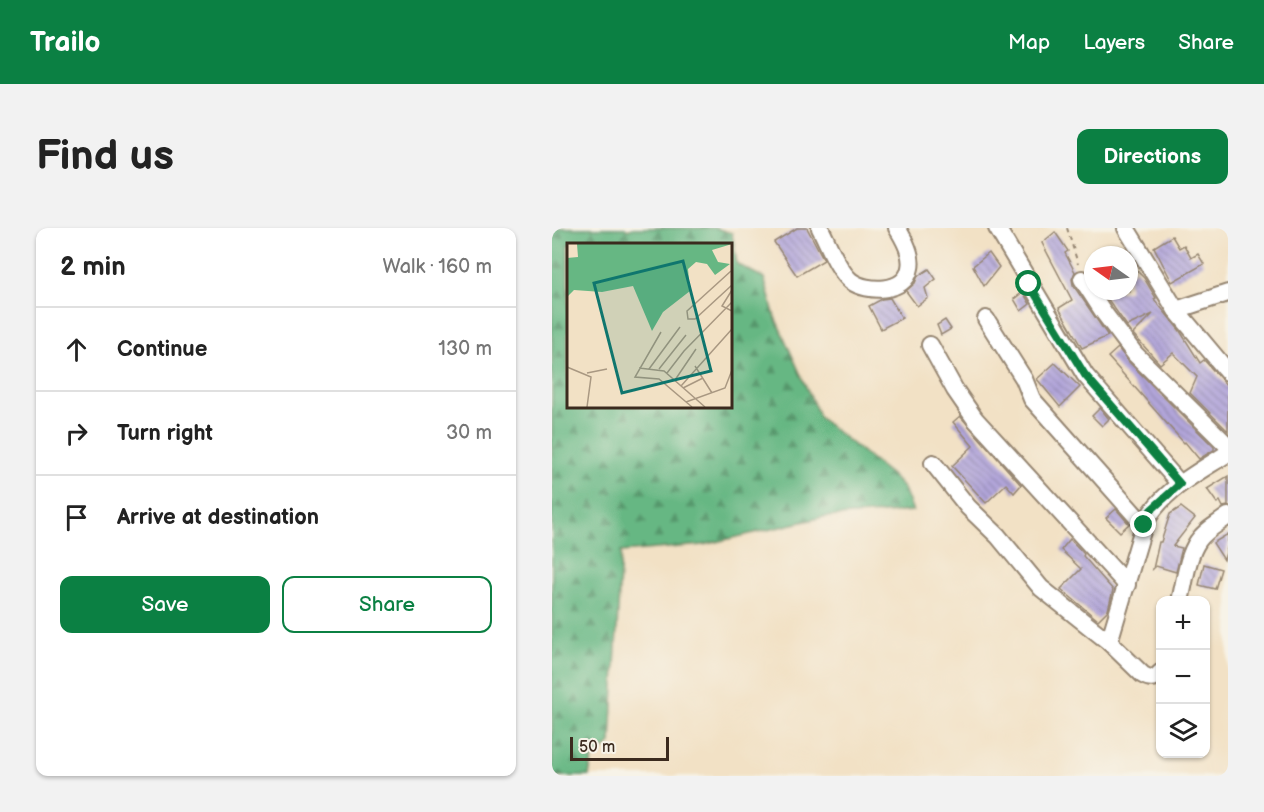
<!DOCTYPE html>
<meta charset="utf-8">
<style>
:root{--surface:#fff;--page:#f2f2f2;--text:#222;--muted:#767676;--line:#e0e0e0;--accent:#0b8043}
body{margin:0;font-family:"Balsamiq Sans",sans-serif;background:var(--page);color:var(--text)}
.controls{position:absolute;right:18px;bottom:18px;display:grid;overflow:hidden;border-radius:12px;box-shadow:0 2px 4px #0004}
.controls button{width:54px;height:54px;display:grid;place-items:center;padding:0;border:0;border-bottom:2px solid var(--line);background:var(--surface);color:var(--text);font:30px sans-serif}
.compass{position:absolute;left:532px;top:18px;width:54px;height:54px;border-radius:50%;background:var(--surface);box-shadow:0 2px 4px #0004;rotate:284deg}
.scale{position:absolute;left:18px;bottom:15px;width:99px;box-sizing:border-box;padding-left:6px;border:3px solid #3b2a1e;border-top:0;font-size:16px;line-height:21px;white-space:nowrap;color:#3b2a1e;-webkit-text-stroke:4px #f7f3e8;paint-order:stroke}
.stop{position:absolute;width:18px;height:18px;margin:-14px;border:4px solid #0b8043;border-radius:50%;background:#fff}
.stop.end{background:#0b8043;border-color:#fff;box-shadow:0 2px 6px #0008}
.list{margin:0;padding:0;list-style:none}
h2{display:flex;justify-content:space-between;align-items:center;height:78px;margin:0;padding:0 24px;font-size:26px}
h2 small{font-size:20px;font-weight:400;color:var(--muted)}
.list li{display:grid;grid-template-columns:39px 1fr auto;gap:18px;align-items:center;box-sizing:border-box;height:84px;padding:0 24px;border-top:2px solid var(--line)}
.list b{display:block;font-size:22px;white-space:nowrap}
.list em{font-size:20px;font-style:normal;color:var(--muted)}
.actions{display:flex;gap:12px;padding:18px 24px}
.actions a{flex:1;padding:14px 0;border:2px solid var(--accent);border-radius:12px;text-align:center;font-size:21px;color:var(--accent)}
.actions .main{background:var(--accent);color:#fff}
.icon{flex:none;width:33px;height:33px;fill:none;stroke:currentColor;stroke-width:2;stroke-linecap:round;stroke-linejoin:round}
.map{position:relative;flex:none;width:676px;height:548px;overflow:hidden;border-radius:12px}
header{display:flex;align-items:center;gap:36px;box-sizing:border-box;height:84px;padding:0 30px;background:var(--accent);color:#fff}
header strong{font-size:28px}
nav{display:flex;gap:33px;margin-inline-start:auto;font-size:21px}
.intro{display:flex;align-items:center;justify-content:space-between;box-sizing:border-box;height:144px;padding:0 36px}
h1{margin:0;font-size:42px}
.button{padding:15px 27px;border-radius:12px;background:var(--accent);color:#fff;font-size:21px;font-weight:700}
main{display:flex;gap:36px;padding:0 36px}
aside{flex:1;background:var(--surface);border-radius:12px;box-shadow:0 2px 4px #0004}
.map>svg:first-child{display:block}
.forest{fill:url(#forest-firs);stroke:#507050;stroke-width:1.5;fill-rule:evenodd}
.building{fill:url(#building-back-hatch)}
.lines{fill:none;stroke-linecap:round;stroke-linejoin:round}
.minor-casing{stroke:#968672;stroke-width:20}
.path{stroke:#968672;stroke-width:2;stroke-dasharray:4.5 4.5;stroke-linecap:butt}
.minor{stroke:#fff;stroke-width:16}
.route{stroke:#0b8043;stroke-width:8}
.inset-road{fill:none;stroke:#a99882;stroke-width:1.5}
.view{fill:#0f766e;fill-opacity:0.15;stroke:#0f766e;stroke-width:3}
.inset-edge{fill:none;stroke:#3b2a1e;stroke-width:3}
</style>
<header>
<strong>Trailo</strong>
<nav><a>Map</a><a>Layers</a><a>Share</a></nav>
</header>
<div class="intro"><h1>Find us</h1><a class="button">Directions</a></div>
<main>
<aside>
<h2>2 min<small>Walk · 160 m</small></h2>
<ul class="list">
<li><svg class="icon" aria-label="ahead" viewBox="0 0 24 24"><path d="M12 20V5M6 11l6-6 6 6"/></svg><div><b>Continue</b></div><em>130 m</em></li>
<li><svg class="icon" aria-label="right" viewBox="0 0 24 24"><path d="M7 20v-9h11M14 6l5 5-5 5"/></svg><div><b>Turn right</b></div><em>30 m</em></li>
<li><svg class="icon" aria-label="arrive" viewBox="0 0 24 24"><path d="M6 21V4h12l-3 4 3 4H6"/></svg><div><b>Arrive at destination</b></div></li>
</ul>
<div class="actions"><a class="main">Save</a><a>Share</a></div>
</aside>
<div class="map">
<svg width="676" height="548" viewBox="0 0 676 548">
<defs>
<pattern id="forest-firs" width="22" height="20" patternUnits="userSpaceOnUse" patternTransform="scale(1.5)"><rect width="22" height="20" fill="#66b783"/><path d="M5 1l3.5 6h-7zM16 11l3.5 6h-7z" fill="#55956b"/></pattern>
<pattern id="building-back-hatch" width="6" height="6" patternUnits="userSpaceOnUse" patternTransform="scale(1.5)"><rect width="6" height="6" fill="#b2a6da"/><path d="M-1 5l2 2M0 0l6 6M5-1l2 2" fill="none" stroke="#9287b0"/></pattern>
</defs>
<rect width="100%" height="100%" fill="#f7f3e8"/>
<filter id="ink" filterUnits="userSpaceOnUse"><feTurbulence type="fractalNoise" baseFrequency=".0167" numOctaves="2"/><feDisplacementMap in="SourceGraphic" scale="12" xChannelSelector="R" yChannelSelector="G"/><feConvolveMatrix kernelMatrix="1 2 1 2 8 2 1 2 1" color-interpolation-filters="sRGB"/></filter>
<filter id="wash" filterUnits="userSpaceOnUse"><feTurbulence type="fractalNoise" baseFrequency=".008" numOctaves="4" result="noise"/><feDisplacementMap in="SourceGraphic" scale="24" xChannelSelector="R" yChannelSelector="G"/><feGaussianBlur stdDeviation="1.35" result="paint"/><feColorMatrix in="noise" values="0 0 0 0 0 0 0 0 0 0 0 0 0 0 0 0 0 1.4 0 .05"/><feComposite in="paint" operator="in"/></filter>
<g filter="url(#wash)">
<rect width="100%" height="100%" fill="#f2e1c5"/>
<path class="forest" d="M0,0H73L76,2L81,0H163L180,5L185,36L212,50L223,89L268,190L339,247L352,261L361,283L271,289L151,317L69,324L59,515L40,531L37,548H0ZM16,16H178V178H16Z"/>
<g id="blocks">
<g class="building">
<path d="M245,0H255L272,32L245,48L222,14Z"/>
<path d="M503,4L516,23L513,25L523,44L520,51L521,57L556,108L530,120L507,80L520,72L490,15Z"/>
<path d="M620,8L627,20L632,17L639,30L646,26L652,36L620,54L602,19Z"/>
<path d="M437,25L447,39L432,58L421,38Z"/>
<path d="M377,41L384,51L373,60L376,70L365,78L354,63L363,55L366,48Z"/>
<path d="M584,42L592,50L604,70L602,71L628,103L648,135L652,132L676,159V203L638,165L645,149L621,125L608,136L581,106L601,86L575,98L550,63H577V46Z"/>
<path d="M471,64L478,76L469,83L462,71Z"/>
<path d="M338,70L350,90L329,101L317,78L330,71Z"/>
<path d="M393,92L399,101L389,107L385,97Z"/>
<path d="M566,120L576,133L662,219V222L647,231L633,214L632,215L556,129Z"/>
<path d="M503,135L528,159L508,179L485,151Z"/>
<path d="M548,180L557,191L550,198L540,188Z"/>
<path d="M408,188L469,257L462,265L454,256L434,275L400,238L421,218L401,194Z"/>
<path d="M676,248V278L671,279L668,273L665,275L655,261Z"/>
<path d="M629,279L643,290L621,318L630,320L624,344L604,338L601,341L607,314H609L618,286Z"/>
<path d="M564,281L577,296L568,304L554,290Z"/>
<path d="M676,306V317L672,332L661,315Z"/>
<path d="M518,311L532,326L531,328L561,362L556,382L546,392L509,361L529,341L509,322Z"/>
<path d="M652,336L669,341L663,361L647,357Z"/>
</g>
</g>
</g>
<g filter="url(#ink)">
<use href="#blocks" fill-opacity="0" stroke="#968672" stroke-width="1.5"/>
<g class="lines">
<defs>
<g id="minor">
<path d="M268,0C276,15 286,43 299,53C315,65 354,65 358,40C361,27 352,11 345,0"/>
<path d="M445,0L533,147L628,256"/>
<path d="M574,0L624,82L676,144"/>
<path d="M530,51L552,85L583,126L676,218"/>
<path d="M624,82L676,65"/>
<path d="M434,91L472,151L480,171L592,297"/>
<path d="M378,117L403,162L423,191L575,357"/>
<path d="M381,235L416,279L446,308L489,360L557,414L591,447C598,451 603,451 608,445"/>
<path d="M628,373C633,353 635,329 646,313C653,302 666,296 676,288"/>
<path d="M557,414L592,297C608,263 646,245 676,225"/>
</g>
</defs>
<use href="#minor" class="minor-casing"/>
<path class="path" d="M515,0L526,36"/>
<use href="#minor" class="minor"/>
</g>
</g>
<g class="lines" filter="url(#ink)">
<path class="route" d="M477,56L533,147L628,256L599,282L592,297"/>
</g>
<g transform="translate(15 15)">
<rect width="165" height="165" fill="#f2e1c5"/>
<path d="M10,1H165L145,7L151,19L163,21L148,32L140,21L129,19L121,26L123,48L96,69L85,88L66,43L35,49L7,47L0,54V15L11,14Z" fill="#66b783"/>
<path class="inset-road" d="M164,28L120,68L121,76H128L165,42M165,47L155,63L165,68M94,89L68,134L92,136L125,164M128,123L145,150M0,124L24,134L20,164M72,125L97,128L138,164M82,126L113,84M92,126L119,92M20,130L40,126M100,130L117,108L165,59M108,137L129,106M114,143L165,86M116,145L136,135M119,159L158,145L165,127"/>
<path class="view" d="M116,18L144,128L55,150L27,40Z"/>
<rect width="165" height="165" class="inset-edge"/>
</g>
</svg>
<div class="controls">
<button>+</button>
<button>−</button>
<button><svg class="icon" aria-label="layers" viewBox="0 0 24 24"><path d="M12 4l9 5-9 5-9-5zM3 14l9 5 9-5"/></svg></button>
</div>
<svg class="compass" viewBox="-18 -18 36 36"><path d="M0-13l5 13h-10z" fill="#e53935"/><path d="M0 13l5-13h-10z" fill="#767676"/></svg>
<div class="scale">50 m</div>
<div class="stop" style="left:477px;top:56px"></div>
<div class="stop end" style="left:592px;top:297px"></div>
</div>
</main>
